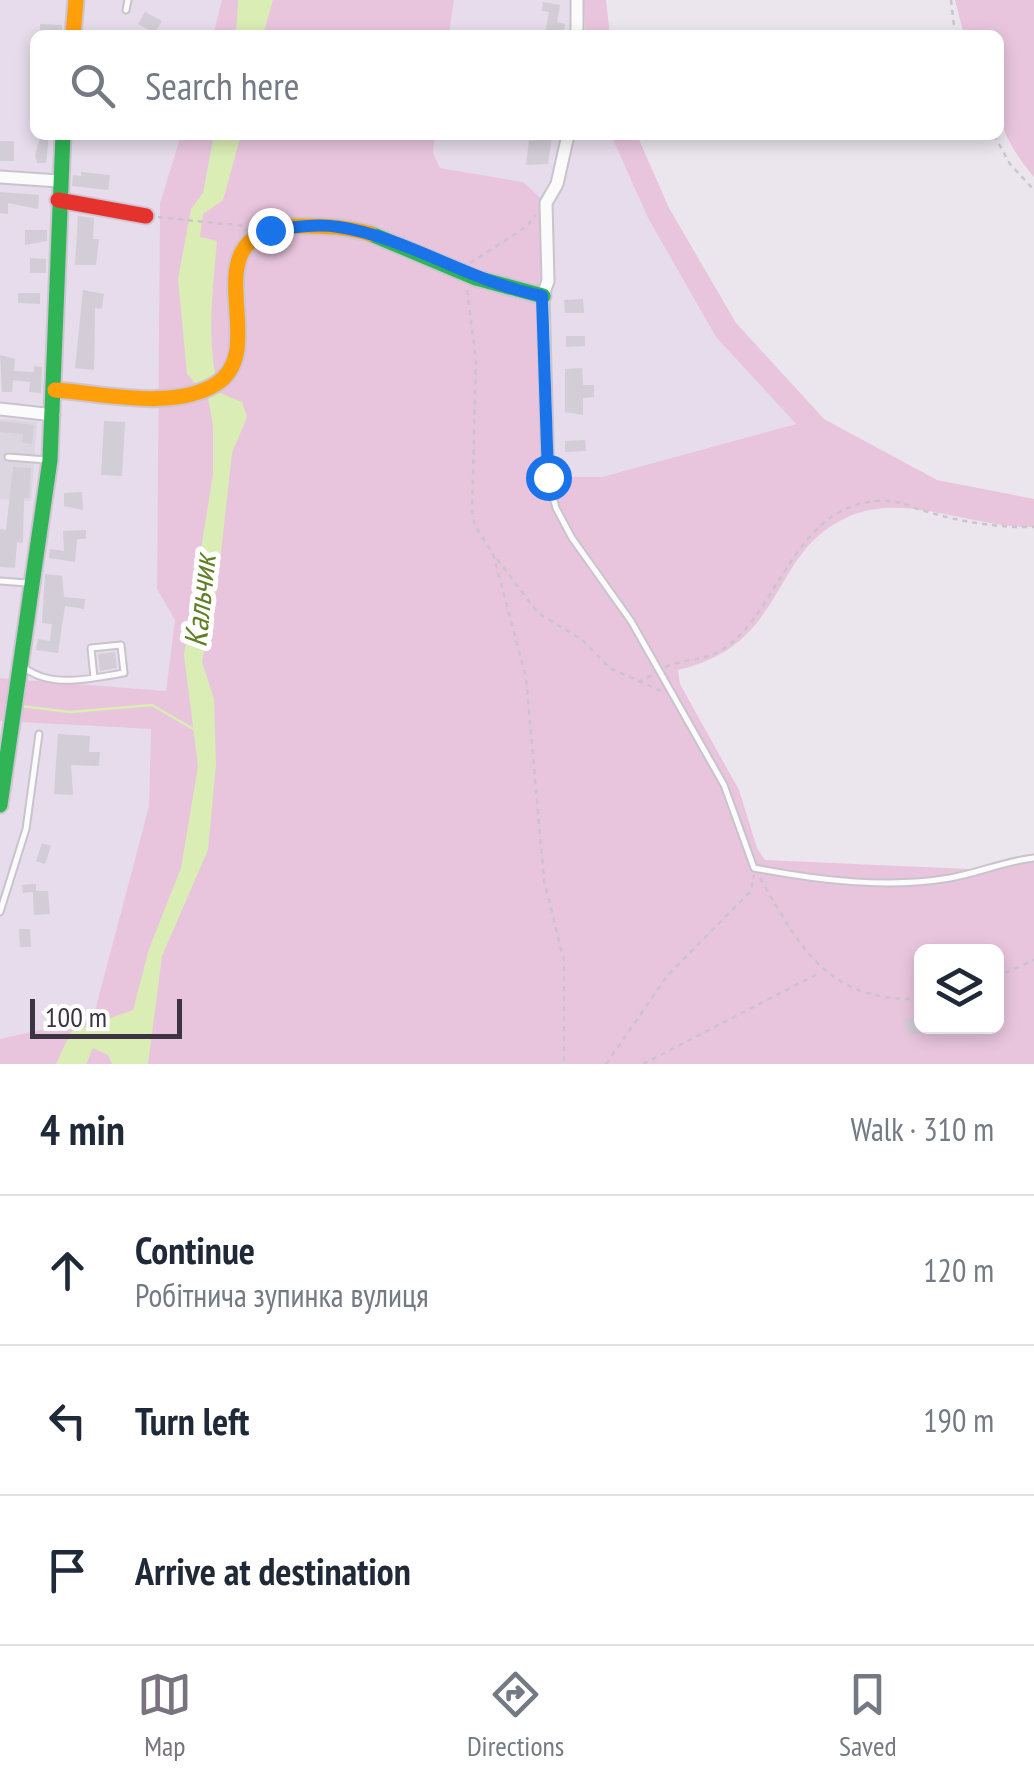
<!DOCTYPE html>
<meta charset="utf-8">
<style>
:root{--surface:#fff;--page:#f2f2f3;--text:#1f2937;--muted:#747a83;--line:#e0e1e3;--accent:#79727f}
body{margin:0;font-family:"PT Sans Narrow",sans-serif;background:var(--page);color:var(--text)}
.controls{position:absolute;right:30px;bottom:30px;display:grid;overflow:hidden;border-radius:15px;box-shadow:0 5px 15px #0003}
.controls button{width:90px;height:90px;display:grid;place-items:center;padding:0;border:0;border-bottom:2px solid var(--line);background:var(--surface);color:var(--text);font:50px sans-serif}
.scale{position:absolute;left:30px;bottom:25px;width:152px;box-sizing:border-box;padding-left:10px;border:5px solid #3c3343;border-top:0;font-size:28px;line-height:35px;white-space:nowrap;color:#3c3343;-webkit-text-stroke:8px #fff;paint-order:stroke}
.stop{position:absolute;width:30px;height:30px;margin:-22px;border:8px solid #1a73e8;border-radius:50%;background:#fff}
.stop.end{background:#1a73e8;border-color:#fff;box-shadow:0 2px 10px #0008}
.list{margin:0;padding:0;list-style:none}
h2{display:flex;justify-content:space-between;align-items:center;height:130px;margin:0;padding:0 40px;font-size:42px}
h2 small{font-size:32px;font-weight:400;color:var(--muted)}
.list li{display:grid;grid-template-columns:65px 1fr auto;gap:30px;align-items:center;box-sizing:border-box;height:150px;padding:0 40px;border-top:2px solid var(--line)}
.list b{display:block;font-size:38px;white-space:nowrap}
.list p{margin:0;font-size:32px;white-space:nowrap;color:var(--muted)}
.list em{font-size:32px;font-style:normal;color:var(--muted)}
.icon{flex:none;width:55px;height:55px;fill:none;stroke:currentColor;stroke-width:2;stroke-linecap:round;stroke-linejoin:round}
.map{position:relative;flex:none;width:1034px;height:1064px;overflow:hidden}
.search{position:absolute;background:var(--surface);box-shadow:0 5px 15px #0003;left:30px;right:30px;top:30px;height:110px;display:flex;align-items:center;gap:25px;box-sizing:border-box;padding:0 35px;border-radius:15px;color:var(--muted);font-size:38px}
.sheet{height:580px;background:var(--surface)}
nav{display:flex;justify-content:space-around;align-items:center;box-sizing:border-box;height:140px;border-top:2px solid var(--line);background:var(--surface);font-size:28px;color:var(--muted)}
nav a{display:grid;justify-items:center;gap:5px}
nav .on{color:var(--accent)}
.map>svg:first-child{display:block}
.residential{fill:#e6dceb}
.industrial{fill:#dbd6df}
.green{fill:#e8c5dd;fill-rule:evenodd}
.water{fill:#daedb5}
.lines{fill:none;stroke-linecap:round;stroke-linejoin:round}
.stream{stroke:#daedb5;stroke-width:2.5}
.building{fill:#d2cdd6}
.lane-casing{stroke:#c9c3cc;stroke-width:9}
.street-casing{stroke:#c9c3cc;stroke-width:15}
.fast-casing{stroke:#cfc4d4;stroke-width:19}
.slow-casing{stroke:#cfc4d4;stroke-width:19}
.jam-casing{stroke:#cfc4d4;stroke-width:19}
.path{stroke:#cac5cc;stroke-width:2.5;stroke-dasharray:5 5;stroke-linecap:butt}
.lane{stroke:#fcfbfc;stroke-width:5}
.street{stroke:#fcfbfc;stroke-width:11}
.fast{stroke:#30b455;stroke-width:15}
.slow{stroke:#ff9f0a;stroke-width:15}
.jam{stroke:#e5322d;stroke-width:15}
.route{stroke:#1a73e8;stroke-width:12}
.labels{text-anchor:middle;stroke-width:10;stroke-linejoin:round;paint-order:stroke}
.water-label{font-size:32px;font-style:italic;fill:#5f7f25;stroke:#fff}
</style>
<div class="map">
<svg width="1034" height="1064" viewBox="0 0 1034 1064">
<rect width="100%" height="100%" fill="#ebe6ee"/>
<g class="residential">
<path d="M0,0H222L213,35H35V135H181L160,203L157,589L175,620L166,691L0,678Z"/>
<path d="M454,0H583L586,35H449Z"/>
<path d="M435,135H611L648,218L716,337L796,424L602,477H548L523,182L439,168L433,153Z"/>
<path d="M0,721L151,729L149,806L93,1018L0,1039Z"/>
</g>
<path class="industrial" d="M0,419L37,422L31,501L0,499Z"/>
<g class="green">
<path d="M222,0H454L449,35H213Z"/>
<path d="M583,0H606L610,35H586Z"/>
<path d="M955,0H1034V177C988,122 999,102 999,35H964Z"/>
<path d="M181,135H435L433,153L440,168L523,182L546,203L549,477H602L796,424L716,337L648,218L611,135H637L669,208L736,323L824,419L937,480L1034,499V527C975,529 907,492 850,516C767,551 790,644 678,670L680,684L739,790L757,848L765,860L991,870L1034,858V1064H0V1039L93,1018L149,806L151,729L0,721V678L166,691L175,620L157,589L160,203ZM922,952H996V1026H922Z"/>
</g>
<g class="water">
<path d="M238,0H273L263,35H236Z"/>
<path d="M214,135H241L223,200L203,214L200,237L217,241C213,288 205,348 220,393L242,402L247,417L232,453L217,588L202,662L214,699L216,764L208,850L162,956L148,1064H112L108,1055L93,1048L86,1064H56L71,1032L133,1010L149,949L181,868L198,766L184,655L213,474V426L208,397L187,374L178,279L191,209L203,193Z"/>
</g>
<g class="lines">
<path class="stream" d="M21,706L70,712L152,705L195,730"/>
</g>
<g class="building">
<path d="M543,2L560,5L557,22L565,24L563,35L545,33L549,12L542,11Z"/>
<path d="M145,12L162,21L155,33L138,24Z"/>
<path d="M40,24L62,25V35L40,34Z"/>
<path d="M41,135H49L46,163H37L35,155Z"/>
<path d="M535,135H552L548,164L526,165L529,140L534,141Z"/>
<rect x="0" y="141" width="14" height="20"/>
<path d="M81,172L110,175L108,190L72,186L73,175L81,176Z"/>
<path d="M0,192L39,195L38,209L8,203V214L0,213Z"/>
<path d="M78,216L94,218L93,239H99L96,265H75Z"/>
<path d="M25,230H47V241L25,245Z"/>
<path d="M30,258L46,259V273H30Z"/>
<path d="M83,290L104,294L102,309L95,308L94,370L75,368Z"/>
<path d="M18,293H40V304L18,303Z"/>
<path d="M583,299L584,313H565L564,300Z"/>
<path d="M566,336H585V346L566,347Z"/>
<path d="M0,355L15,359L14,371L34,372V366L42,367L41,393L29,392L30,382L13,380L12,392H2Z"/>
<path d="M582,368L583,385H594V397L583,398V415L565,412V369Z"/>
<path d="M0,421L34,425L32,444L22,443L23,434L0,432Z"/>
<path d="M104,421L125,422L122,476L101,475Z"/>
<path d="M585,440L586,451L565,452V441Z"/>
<path d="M13,467L31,468L29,498H24L23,543L17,542L15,568L0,567V529L6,530Z"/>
<path d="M82,492L83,510L64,506V493Z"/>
<path d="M86,530V539H77L75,562L49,558L50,549L64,551L63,531Z"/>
<path d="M45,574L62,576L64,597L85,599L84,609L65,606L58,653L36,650L38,639L50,641L52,624L42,623Z"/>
<path d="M115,652L117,668L100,671L98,654Z"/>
<path d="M58,734L90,736L89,752H100L99,766L71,765L73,795L54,794Z"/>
<path d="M42,843L51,846L45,864L36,861Z"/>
<path d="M36,884V891H48L50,914L34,915L33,892L23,893L22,885Z"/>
<path d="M19,929H30L31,947H20Z"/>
<path d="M916,1016L923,1030L910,1036L904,1021Z"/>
</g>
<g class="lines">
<defs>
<g id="lane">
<path d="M126,10L128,0"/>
<path d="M8,457L47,460"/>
<path d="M548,479L556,508L572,538L631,621L724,785L754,868C817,880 886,889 950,878C978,873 1006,861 1034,858"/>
<path d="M0,581L27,583"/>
<path d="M25,668C52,689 93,678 124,673L121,645L91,648L94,678"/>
<path d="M0,912L26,829L39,734"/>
</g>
<g id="street">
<path d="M577,0V35"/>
<path d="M0,177L59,181"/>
<path d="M0,409L54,415"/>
<path d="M548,477L543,296L548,281L546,203L557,184L568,135"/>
</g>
<g id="fast">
<path d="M371,234L476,278L543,296"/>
<path d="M0,805L50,460L63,135"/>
</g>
<g id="slow">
<path d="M73,35L76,0"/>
<path d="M55,390C102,393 173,411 216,384C276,347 180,228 302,226C327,226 348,227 371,234"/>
</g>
<path id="jam" d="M58,200L146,216"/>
</defs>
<use href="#lane" class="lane-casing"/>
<use href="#street" class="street-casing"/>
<use href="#fast" class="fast-casing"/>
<use href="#slow" class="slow-casing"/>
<use href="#jam" class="jam-casing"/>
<g class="path">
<path d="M951,0L955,35"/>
<path d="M994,135L1010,164L1034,190"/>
<path d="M158,217L244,226L247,231"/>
<path d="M470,263L526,227L536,215"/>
<path d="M467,290L476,360L472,510L475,526L493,554L526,677L544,880L564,961V1064"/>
<path d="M497,559L538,613L581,639L610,668L663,692"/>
<path d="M665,667C696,655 712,664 740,635C784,589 802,507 877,501C897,499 910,507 928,512C962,522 999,528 1034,527"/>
<path d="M638,682L654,674"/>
<path d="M760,878C802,951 829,1002 922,999"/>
<path d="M996,977L1034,960"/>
<path d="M606,1064L667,976L751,891L754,875"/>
<path d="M643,1064L821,972"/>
</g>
<use href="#lane" class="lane"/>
<use href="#street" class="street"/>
<use href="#fast" class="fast"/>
<use href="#slow" class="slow"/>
<use href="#jam" class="jam"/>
</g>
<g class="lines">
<path class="route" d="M270,230C292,228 316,223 339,227C406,237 471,282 542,296L548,477"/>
</g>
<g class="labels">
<g class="water-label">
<text transform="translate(200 601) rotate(-84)" y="11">Кальчик</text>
</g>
</g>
</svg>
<div class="controls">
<button><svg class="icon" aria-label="layers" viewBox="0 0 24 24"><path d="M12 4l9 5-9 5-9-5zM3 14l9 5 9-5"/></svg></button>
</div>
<div class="scale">100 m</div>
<div class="stop" style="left:548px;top:477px"></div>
<div class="stop end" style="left:270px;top:230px"></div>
<div class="search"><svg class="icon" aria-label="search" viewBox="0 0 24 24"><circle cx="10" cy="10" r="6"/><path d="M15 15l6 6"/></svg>Search here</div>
</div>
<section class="sheet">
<h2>4 min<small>Walk · 310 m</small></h2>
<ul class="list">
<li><svg class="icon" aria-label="ahead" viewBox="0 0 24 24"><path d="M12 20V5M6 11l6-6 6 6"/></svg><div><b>Continue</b><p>Робітнича зупинка вулиця</p></div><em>120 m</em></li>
<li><svg class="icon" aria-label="left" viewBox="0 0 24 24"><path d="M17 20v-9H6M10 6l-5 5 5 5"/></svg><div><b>Turn left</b></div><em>190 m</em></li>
<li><svg class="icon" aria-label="arrive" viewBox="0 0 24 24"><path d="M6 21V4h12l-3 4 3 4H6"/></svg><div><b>Arrive at destination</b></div></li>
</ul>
</section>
<nav>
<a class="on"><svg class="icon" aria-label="map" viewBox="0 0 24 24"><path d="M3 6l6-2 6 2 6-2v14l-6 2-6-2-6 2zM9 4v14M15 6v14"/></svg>Map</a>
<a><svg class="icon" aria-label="directions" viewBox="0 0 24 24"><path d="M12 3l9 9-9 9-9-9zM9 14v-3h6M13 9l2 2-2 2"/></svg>Directions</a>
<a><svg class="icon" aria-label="saved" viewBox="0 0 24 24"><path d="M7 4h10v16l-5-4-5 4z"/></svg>Saved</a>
</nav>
